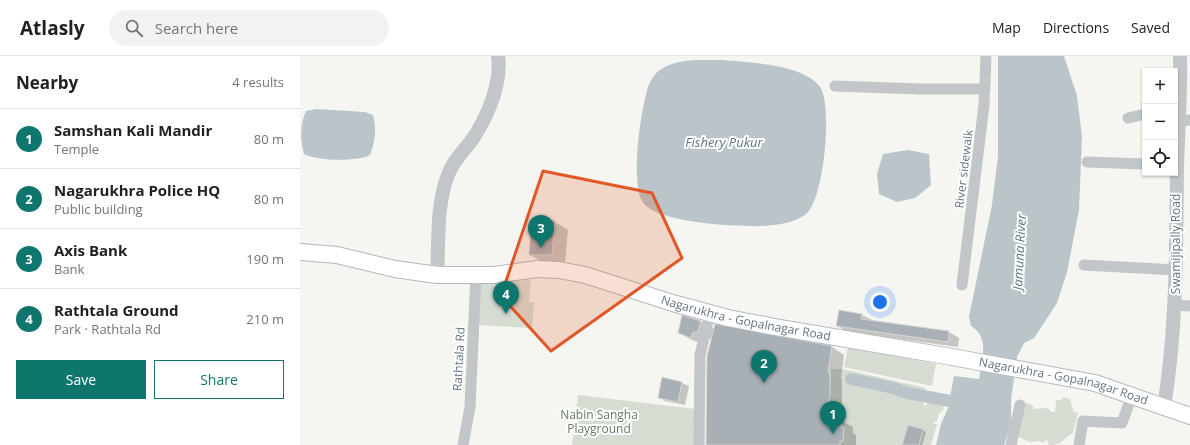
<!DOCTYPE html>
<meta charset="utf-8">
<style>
:root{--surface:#fff;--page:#f2f2f2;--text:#202124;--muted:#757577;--line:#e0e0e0;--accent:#0f766e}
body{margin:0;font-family:"Open Sans",sans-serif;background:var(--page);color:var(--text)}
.controls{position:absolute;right:12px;top:12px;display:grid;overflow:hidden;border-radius:0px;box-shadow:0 1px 3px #0004}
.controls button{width:36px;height:36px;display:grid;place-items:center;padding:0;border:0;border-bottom:1px solid var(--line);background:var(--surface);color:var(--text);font:20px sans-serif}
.you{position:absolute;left:580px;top:246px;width:14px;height:14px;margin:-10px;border:3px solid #fff;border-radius:50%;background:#1a73e8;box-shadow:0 0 0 6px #1a73e833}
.badge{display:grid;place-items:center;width:26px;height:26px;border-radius:50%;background:var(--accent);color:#fff;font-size:13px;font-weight:700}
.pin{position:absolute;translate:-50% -33px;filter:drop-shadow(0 1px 2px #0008)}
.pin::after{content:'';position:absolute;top:21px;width:14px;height:12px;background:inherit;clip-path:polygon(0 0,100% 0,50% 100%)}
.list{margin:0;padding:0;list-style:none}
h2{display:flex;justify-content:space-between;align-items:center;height:52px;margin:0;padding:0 16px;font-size:17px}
h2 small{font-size:13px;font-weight:400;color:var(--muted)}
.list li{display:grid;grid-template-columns:26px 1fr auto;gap:12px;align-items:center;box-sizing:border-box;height:60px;padding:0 16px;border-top:1px solid var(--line)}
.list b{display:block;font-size:15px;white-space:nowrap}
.list p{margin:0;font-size:13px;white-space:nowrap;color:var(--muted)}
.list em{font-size:13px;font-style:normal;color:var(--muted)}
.actions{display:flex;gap:8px;padding:12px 16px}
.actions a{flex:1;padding:9px 0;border:1px solid var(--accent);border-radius:0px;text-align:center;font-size:14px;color:var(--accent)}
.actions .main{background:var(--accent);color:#fff}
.icon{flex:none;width:22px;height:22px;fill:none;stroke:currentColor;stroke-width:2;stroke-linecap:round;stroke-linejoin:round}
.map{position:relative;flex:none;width:890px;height:389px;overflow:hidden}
header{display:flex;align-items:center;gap:24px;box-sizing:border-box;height:56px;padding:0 20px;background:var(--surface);border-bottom:1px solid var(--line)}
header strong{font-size:19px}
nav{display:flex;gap:22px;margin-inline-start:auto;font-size:14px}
.search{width:280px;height:36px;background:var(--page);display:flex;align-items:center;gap:10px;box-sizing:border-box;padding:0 14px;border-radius:22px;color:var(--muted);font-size:15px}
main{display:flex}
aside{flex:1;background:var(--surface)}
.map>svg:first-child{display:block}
.green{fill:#d6dcd2}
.water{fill:#bac4c9}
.shadow{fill:#0003}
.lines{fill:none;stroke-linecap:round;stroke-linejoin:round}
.canal{stroke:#bac4c9;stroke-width:12}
.building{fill:#a8b0b6;stroke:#d6d6d4}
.secondary-casing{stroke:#b4b9be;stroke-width:18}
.minor{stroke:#c2c6c9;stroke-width:11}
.tertiary{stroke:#c2c6c9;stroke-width:14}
.secondary{stroke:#fff;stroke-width:16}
.marked{fill:#e05827;fill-opacity:0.2;stroke:#e05827;stroke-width:3;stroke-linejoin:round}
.labels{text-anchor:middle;stroke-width:4;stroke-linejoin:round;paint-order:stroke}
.street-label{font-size:12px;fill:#647482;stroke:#fff}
.park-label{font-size:12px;fill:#677963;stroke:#fff}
.water-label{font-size:13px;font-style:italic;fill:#60767f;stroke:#fff}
</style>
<header>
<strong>Atlasly</strong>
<div class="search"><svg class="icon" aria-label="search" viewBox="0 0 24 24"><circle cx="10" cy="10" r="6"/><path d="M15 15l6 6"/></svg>Search here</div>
<nav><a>Map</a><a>Directions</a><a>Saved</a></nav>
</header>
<main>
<aside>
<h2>Nearby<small>4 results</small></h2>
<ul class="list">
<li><span class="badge">1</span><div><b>Samshan Kali Mandir</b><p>Temple</p></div><em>80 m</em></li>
<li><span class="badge">2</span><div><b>Nagarukhra Police HQ</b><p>Public building</p></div><em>80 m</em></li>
<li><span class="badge">3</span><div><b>Axis Bank</b><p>Bank</p></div><em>190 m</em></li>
<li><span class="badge">4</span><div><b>Rathtala Ground</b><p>Park · Rathtala Rd</p></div><em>210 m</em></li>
</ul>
<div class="actions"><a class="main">Save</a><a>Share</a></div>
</aside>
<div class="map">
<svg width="890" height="389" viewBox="0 0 890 389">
<rect width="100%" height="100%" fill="#f5f5f1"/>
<g class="green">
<path d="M231,224L229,246H234L232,272L178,269L180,226H206Z"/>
<path d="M548,291L636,308L632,330L544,311Z"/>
<path d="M531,313H543L626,332L623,346L625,351L630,343L638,341L642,344L644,353L639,357L637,365L632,367L637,368L631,389H520L530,340Z"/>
<path d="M278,339L396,353V389H272Z"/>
<path d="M764,341L770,343L774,356L778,357L773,377C762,382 765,389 749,389L747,384L743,387L739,385L730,386L711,378L724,348L728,347L732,349L734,353L748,352L751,356H755L756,344H761Z"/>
</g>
<g class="water">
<path d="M698,0H764L777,40L782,81L779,154L767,216L757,247L734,282L724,287L717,301L711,343V368L704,389H636L641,368L648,352L654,320L679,323C682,305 690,281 671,270L669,261L692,149L698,100Z"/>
<path d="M420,4C446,6 504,8 520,31C533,49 524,144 506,158C495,167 477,169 463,170C438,171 360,167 344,148C329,130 341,53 348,31C350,25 355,17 360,14C376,2 401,4 420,4Z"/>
<path d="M16,53L65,56L73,59C77,73 75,86 70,99C57,106 17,105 4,98C0,83 0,68 6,55Z"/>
<path d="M608,94L629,98L631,129L615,142L597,146L579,138L577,118L583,98Z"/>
</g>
<g class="shadow">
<path d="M255,166L268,174L265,206H243L230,199Z"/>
<path d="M562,259L572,264L649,276L659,282L658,291L548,276L537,270Z"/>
<path d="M401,266L414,273L532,291L544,299L541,323L542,324V346L538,363L553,371V377L556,379V389H407L412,283H406L404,288L392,284L379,277Z"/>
<path d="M363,322L382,327L389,330L385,349L365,345L359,341Z"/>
<path d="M623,374L626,376L622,389H603Z"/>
</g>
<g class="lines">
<path class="canal" d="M551,323L593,332L608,337L665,348"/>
</g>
<g class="building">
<path d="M232,162L255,165L252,199H229Z"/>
<path d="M539,254L562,258L561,263L649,275L648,286L536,270Z"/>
<path d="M382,259L401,265L398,276H393L391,282L378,277Z"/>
<path d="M415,268L532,290L528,316H530V339L524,361L541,362V371H544L543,385H540V389H406L407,300Z"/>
<path d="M362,321L382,326L378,346L358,342Z"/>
<path d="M608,369L623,373L619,389H602Z"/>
</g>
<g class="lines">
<defs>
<g id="secondary">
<path id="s1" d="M0,196L37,199L95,213L137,219H194L237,213L259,214L285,219L376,248L428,262L475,271L652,301L795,327L890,360"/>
</g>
</defs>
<use href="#secondary" class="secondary-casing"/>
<g class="minor">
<path d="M535,30L619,33H685"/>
<path d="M828,62L845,58"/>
<path d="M879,65L890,64"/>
<path d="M787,106L845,108"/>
<path d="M784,209L876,214"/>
<path d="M662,229L684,49L686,0"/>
<path d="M876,249L890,250"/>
<path d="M163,389L170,351L176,219"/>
<path d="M399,389L400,299L410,257"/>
<path d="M711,389L720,349"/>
<path d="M779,389L783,365L822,367L832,339"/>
</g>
<g class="tertiary">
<path d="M137,219C139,187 136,149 148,119C153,104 165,94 174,81C188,59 202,27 198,0"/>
<path d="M864,351C877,271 876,194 877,112C878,75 881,38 880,0"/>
</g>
<use href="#secondary" class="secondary"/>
</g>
<path class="marked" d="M243,115L352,137L382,202L251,295L201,240Z"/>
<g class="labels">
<g class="street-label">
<text transform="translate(664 113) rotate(-83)" y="4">River sidewalk</text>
<text transform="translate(876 188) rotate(-90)" y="4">Swamijipally Road</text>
<text dy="4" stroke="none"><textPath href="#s1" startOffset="455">Nagarukhra - Gopalnagar Road</textPath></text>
<text transform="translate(159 303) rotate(-87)" y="4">Rathtala Rd</text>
<text dy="4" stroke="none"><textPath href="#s1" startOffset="779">Nagarukhra - Gopalnagar Road</textPath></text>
</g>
<g class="park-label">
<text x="299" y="363">Nabin Sangha<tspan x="299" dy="14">Playground</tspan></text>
</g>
<g class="water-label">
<text x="424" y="91">Fishery Pukur</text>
<text transform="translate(719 196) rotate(-87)" y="5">Jamuna River</text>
</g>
</g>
</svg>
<div class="controls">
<button>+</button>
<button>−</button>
<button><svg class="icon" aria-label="locate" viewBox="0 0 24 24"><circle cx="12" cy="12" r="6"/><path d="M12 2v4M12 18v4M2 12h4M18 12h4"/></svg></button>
</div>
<div class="you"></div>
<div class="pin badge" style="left:533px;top:378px">1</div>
<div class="pin badge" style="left:464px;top:327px">2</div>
<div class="pin badge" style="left:241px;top:192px">3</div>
<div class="pin badge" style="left:206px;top:258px">4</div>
</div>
</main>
